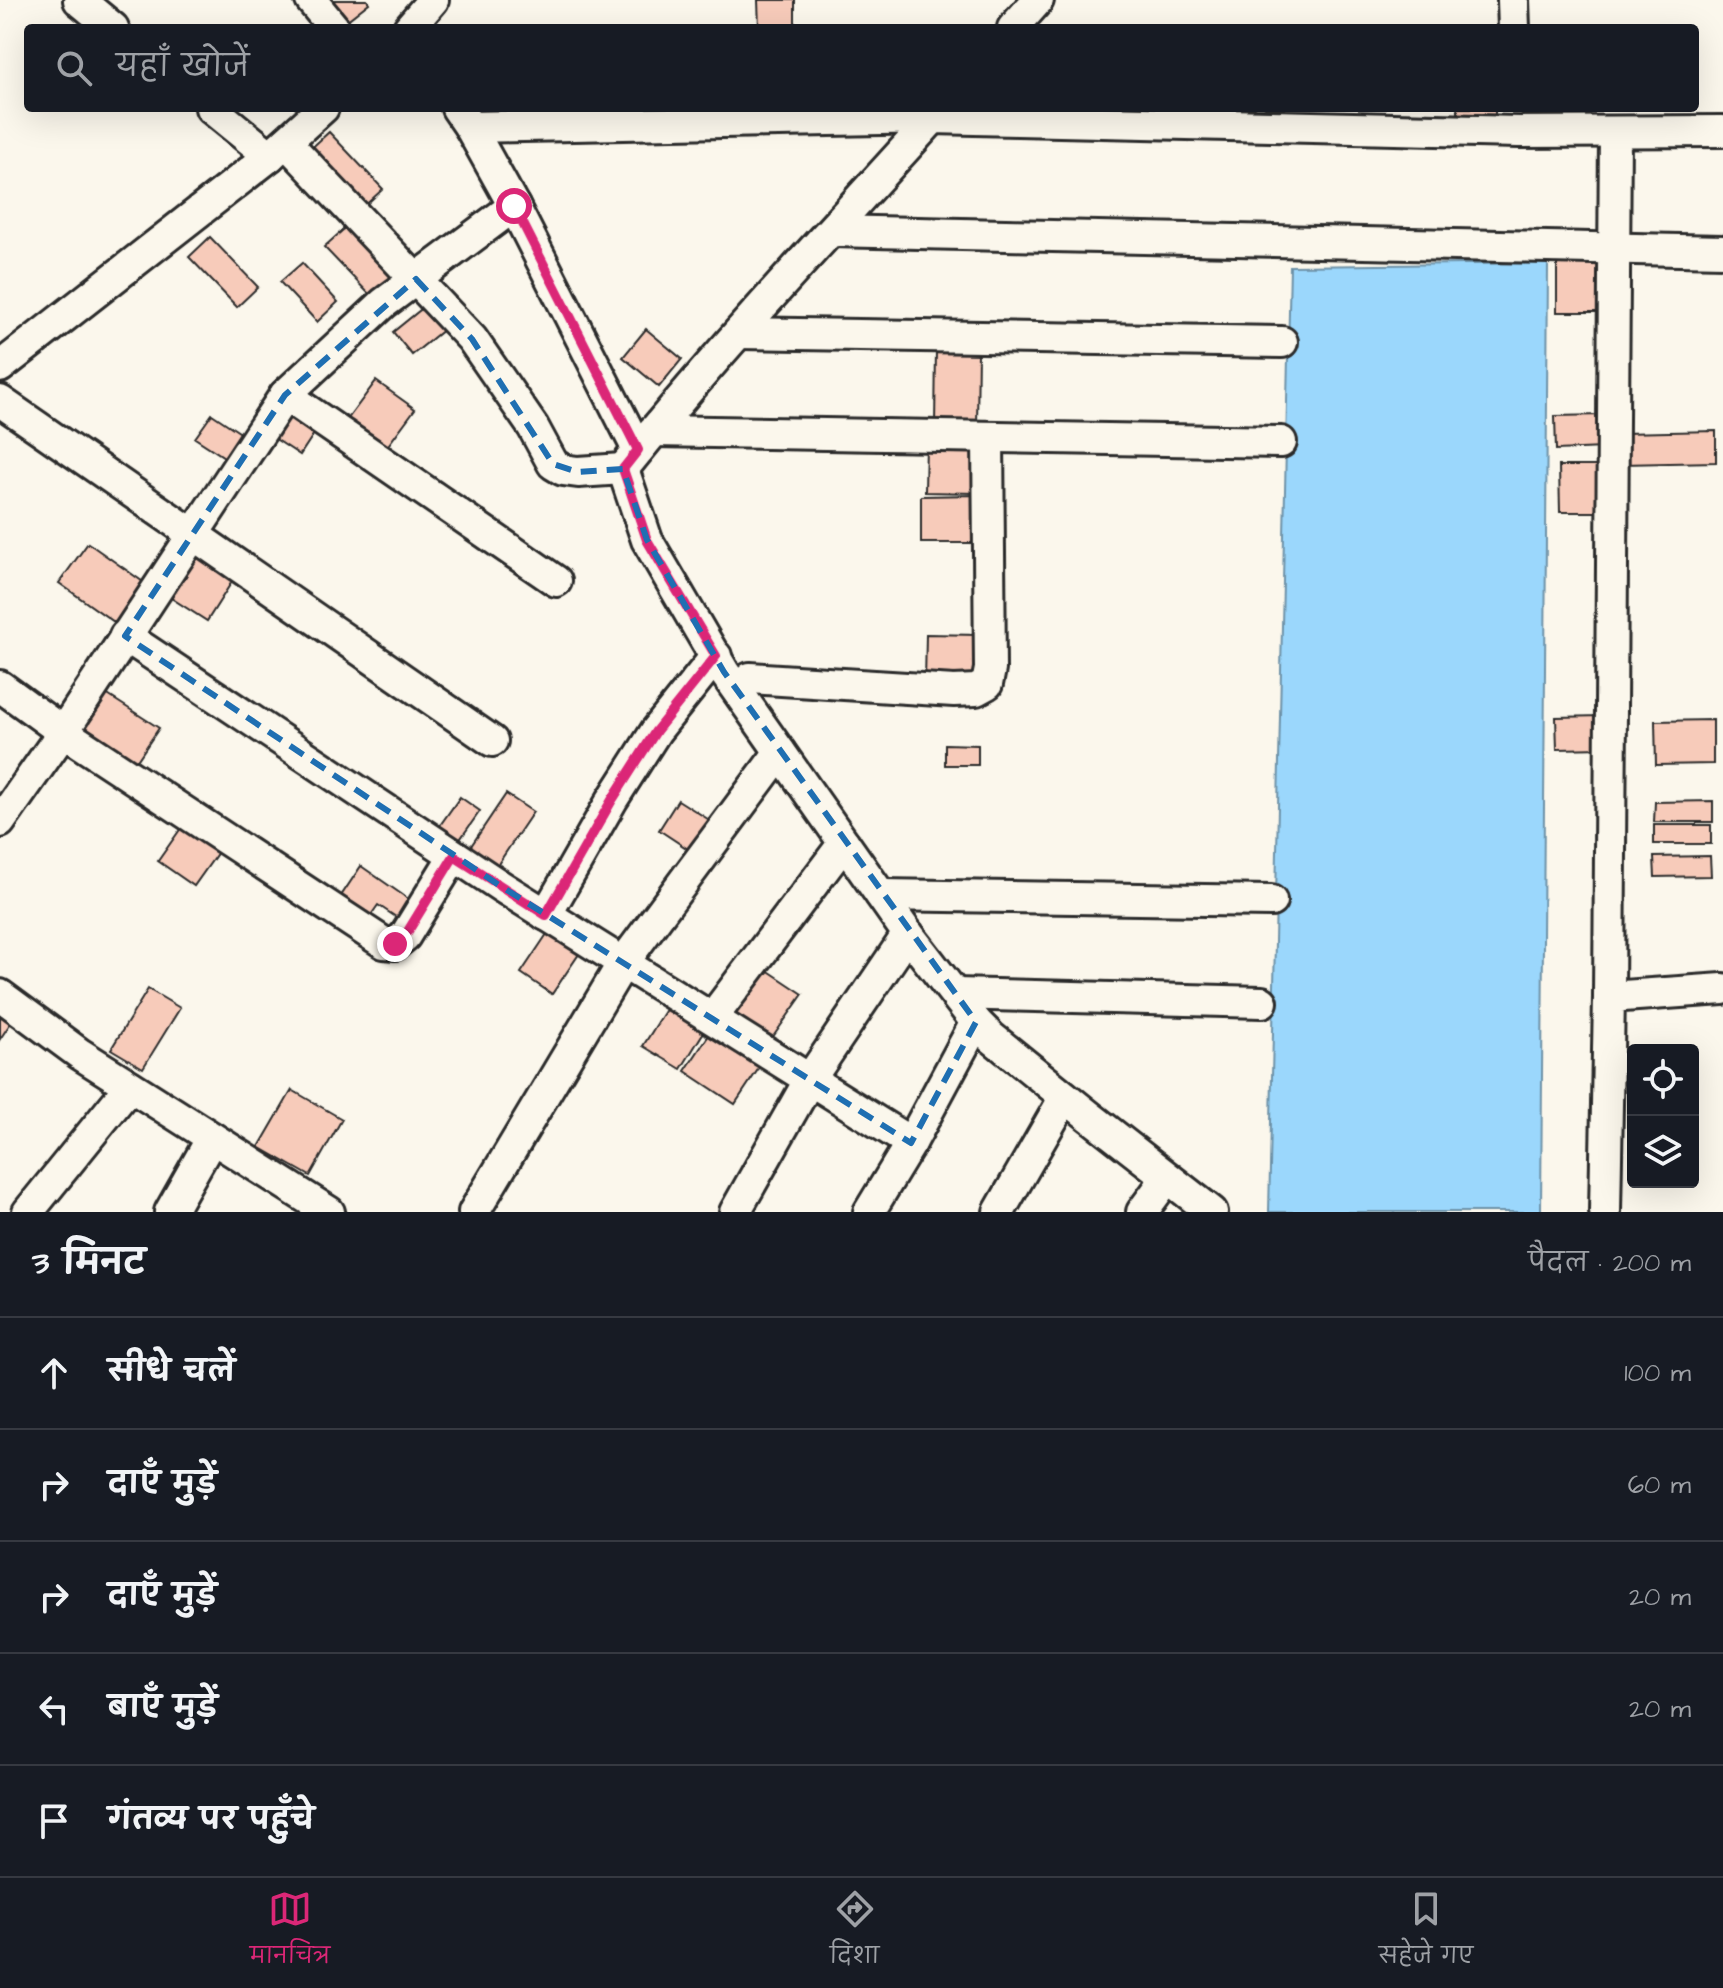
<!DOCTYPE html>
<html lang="hi">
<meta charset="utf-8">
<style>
:root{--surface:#171b24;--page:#20242c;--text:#f1f3f6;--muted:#9ea1a6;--line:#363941;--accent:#db2777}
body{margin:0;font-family:"Architects Daughter","Playpen Sans Deva",sans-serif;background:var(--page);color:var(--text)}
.controls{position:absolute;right:24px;bottom:24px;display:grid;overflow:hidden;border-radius:8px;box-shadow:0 8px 32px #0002}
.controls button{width:72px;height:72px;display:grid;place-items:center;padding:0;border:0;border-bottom:2px solid var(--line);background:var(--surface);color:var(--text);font:40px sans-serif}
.stop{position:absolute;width:24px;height:24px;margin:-18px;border:6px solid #db2777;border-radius:50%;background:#fff}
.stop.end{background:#db2777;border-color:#fff;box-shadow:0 2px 8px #0008}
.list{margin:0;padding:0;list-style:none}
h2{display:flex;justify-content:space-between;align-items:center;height:104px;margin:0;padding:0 32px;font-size:34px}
h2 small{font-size:26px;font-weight:400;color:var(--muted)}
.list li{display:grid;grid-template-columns:52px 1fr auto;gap:24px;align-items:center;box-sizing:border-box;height:112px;padding:0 32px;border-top:2px solid var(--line)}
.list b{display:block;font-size:30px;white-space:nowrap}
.list em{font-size:26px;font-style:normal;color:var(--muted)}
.icon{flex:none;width:44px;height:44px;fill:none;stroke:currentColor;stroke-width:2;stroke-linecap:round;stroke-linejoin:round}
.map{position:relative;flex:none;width:1723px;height:1212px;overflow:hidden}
.search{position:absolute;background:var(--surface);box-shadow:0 8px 32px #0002;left:24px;right:24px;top:24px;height:88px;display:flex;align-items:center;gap:20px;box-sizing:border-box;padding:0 28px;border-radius:8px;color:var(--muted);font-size:30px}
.sheet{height:664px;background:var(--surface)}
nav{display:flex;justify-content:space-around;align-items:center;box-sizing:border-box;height:112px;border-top:2px solid var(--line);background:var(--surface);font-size:22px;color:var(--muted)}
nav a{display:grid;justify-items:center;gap:4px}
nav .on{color:var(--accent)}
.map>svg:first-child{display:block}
.water{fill:#9bd7fc;stroke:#6e92a8;stroke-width:2}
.building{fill:#f7cbba;stroke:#2b2b2b;stroke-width:2}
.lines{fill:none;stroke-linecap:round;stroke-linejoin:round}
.minor-casing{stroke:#2b2b2b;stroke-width:36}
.minor{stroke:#fbf7ec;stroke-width:30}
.route{stroke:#db2777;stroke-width:10}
.marked{fill:none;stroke:#1f6fb2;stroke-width:6;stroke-dasharray:16 10;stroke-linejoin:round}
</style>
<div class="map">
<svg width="1723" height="1212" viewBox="0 0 1723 1212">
<rect width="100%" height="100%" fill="#fbf7ec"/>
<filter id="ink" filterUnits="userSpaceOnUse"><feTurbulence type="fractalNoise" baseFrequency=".0125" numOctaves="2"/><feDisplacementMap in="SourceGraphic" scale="16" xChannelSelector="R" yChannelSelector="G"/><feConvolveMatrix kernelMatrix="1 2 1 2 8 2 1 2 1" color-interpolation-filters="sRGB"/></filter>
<g filter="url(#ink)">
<path class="water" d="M1548,263L1541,1212H1269L1290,266Z"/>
<g class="building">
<path d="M321,0H367L369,3L341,25Z"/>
<path d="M758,0H795V28H759Z"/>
<rect x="1245" y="108" width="40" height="4"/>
<rect x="1458" y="108" width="37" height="9"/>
<path d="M329,132L383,189L360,210L307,152Z"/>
<path d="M353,221L399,270L371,296L324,247Z"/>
<path d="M210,237L258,287L237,307L189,257Z"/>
<rect x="1557" y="254" width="47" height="58"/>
<path d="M302,263L338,302L317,322L280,282Z"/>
<path d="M430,302L449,325L412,355L393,332Z"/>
<path d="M646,329L682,359L659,387L623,357Z"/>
<path d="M936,348L978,349L977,428L935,427Z"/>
<path d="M376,381L415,409L383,452L344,424Z"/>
<path d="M293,409L319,426L300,455L274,438Z"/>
<path d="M212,414L245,436L229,460L195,438Z"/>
<path d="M1603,415L1604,448L1556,450L1555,416Z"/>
<path d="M1716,431V462L1622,464V433Z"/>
<path d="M926,443L977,444L976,493L925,492Z"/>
<path d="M1559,466H1605L1606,512H1560Z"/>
<path d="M977,495V543H921V496Z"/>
<path d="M88,543L146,584L117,624L59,583Z"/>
<path d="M195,556L233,580L207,621L168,596Z"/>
<path d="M926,634L979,635V682H925Z"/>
<path d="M103,692L159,728L134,765L79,728Z"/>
<path d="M1602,716L1603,748L1557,749L1556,717Z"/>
<path d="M1713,720V764L1656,765L1655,721Z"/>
<path d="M945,744L978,745V765H945Z"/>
<path d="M506,794L533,812L496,867L469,849Z"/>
<path d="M460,797L480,811L456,845L436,831Z"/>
<path d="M678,800L711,821L691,851L659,830Z"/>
<path d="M1713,801V822H1654L1655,802Z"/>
<path d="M186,821L223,845L194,886L158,861Z"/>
<rect x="1654" y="825" width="57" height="19"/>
<path d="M1710,856L1711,876L1655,877L1654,857Z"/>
<path d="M361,866L417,905L405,923L378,905L364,925L335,905Z"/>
<path d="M549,931L581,951L552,994L521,973Z"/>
<path d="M761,966L803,994L770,1041L727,1013Z"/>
<path d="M148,989L180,1008L143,1068L111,1049Z"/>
<path d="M670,1003L708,1025L681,1069L643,1046Z"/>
<path d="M0,1009L14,1018L0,1039Z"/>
<path d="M711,1032L761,1065L735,1104L685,1071Z"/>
<path d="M292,1090L342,1119L310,1176L259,1147Z"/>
</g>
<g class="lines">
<defs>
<g id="minor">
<path d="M79,0L113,28"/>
<path d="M311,0L334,28"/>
<path d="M1513,0L1514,28"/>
<path d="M409,28L433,0"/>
<path d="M1013,28L1038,0"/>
<path d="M211,108L270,156"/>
<path d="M457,108L470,127L514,206L638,450"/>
<path d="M942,108C835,227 723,344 623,469L647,540L724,672L908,934L976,1022L991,1037L1089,1116L1212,1212"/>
<path d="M470,127L932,118L1518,132L1723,131"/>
<path d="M286,142L472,339L533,427L553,464L563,470L578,472L623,469"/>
<path d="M831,231L1723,251"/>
<path d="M739,333L1282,342"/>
<path d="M0,367L270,156L323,108"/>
<path d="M285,395L556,581"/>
<path d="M0,401L492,741"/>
<path d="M653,431L1281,442"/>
<path d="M125,636L502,887L911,1143"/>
<path d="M750,678L954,691L976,690L987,684L990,669L988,437"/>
<path d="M0,686L63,732L384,943L395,944L405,936L454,856"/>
<path d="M0,822L63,732L285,395L384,303L514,206"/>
<path d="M881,895L1271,901"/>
<path d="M546,915L612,800L656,731L716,656"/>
<path d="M955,994L1262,1002"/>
<path d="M0,995L80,1054L329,1212"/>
<path d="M1609,997L1615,132"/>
<path d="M712,1018L844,843"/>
<path d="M28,1212L130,1086"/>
<path d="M170,1212L212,1138"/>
<path d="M474,1212L623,963L780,752"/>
<path d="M735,1212L810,1079L908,934"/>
<path d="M869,1212L911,1143L976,1022"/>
<path d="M999,1212L1065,1097"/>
<path d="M1142,1212L1167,1178"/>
<path d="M1605,1212L1609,997L1723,989"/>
</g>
</defs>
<use href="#minor" class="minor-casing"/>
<use href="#minor" class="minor"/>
</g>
</g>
<g class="lines" filter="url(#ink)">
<path class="route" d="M395,944L405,936L454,856L546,915L612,800L656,731L716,656L647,540L623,469L638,450L514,206"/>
</g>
<path class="marked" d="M416,279L472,339L553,464L578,472L623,469L647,540L724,672L976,1022L911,1143L502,887L125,636L285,395Z"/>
</svg>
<div class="controls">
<button><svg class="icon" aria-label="locate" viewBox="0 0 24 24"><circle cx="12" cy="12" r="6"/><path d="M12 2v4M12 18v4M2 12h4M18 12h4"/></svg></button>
<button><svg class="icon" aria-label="layers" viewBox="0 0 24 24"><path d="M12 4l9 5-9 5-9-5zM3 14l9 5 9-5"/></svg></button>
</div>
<div class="stop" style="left:514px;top:206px"></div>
<div class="stop end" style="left:395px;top:944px"></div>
<div class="search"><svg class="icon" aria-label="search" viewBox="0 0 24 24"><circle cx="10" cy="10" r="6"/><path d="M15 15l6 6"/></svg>यहाँ खोजें</div>
</div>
<section class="sheet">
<h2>3 मिनट<small>पैदल · 200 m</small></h2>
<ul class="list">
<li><svg class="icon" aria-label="ahead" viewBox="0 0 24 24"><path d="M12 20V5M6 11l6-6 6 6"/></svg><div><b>सीधे चलें</b></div><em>100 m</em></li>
<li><svg class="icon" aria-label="right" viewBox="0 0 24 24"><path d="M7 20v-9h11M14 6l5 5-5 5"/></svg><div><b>दाएँ मुड़ें</b></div><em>60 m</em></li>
<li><svg class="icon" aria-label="right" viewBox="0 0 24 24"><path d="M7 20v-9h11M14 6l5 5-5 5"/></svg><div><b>दाएँ मुड़ें</b></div><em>20 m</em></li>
<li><svg class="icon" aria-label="left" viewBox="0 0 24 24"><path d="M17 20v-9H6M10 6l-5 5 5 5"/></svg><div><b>बाएँ मुड़ें</b></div><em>20 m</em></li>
<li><svg class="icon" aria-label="arrive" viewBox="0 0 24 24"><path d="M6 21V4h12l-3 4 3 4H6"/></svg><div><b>गंतव्य पर पहुँचे</b></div></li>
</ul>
</section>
<nav>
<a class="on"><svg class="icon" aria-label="map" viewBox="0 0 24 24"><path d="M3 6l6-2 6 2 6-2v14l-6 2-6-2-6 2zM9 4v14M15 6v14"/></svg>मानचित्र</a>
<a><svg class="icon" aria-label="directions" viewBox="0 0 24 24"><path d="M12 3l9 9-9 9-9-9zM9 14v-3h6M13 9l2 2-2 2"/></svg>दिशा</a>
<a><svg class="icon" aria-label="saved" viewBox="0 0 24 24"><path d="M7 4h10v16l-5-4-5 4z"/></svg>सहेजे गए</a>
</nav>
